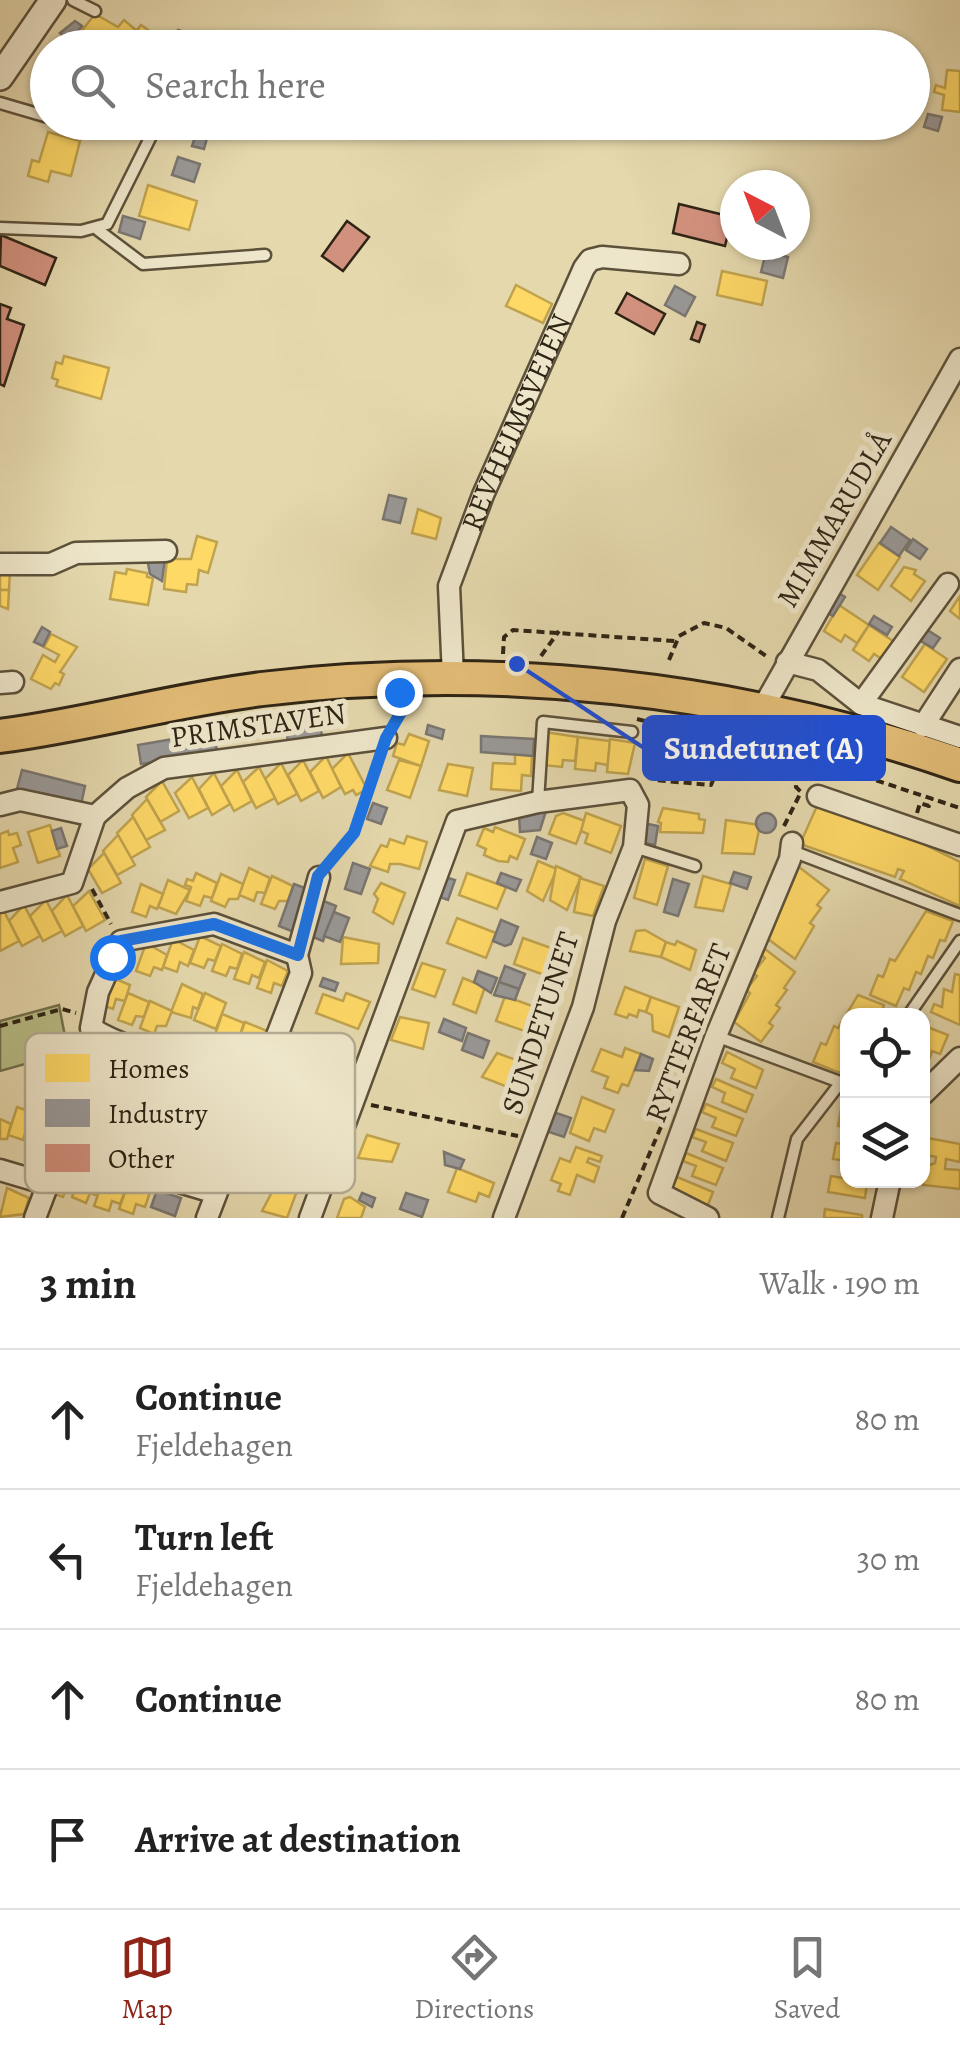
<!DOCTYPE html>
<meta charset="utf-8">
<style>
:root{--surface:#fff;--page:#f2f2f2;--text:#222;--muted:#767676;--line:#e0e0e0;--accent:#8f2418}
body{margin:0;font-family:Alegreya,serif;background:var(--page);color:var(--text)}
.controls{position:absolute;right:30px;bottom:30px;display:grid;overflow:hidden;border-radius:20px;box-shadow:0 2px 8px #0004}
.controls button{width:90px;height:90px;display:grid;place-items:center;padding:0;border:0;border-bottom:2px solid var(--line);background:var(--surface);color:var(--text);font:50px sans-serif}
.compass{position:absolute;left:720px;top:170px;width:90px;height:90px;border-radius:50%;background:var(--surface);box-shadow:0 2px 8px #0004;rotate:318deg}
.stop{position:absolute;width:30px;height:30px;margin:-22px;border:8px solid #1a73e8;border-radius:50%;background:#fff}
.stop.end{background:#1a73e8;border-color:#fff;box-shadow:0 2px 10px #0008}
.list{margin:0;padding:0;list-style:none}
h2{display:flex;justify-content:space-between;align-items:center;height:130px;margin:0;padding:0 40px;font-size:42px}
h2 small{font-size:32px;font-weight:400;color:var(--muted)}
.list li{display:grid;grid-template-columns:65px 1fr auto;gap:30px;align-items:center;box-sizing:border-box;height:140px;padding:0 40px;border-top:2px solid var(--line)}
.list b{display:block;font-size:38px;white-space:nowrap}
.list p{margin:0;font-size:32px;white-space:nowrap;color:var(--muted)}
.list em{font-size:32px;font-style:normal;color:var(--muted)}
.icon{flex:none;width:55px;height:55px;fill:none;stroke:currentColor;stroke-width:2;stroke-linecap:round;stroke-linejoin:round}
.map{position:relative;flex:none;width:960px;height:1218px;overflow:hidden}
.search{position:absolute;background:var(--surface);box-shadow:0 2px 8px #0004;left:30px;right:30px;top:30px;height:110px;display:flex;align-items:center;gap:25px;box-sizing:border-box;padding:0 35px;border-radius:55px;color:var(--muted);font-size:38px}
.sheet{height:690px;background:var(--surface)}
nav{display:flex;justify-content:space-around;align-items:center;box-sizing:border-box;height:140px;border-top:2px solid var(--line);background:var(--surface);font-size:28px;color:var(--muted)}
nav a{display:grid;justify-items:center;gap:5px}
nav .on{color:var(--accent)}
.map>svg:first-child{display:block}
.green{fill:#b8be87;stroke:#73714e;stroke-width:2.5}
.homes{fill:#ffd966;stroke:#c0a34e;stroke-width:2.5}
.industry{fill:#999;stroke:#797671;stroke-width:2.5}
.building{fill:#d2917e;stroke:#2e2415;stroke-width:2.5}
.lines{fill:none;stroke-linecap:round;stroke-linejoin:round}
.service-casing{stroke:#5c513b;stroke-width:15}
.minor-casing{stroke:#5c513b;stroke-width:25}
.tertiary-casing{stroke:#5c513b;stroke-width:30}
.primary-casing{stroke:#2e2415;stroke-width:38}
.path{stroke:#2e2415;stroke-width:4;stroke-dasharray:8 5;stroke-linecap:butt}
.service{stroke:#eee6ca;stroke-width:10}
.minor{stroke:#eee6ca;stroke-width:20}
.tertiary{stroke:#eee6ca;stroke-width:25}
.primary{stroke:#e2bc76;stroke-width:32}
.route{stroke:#1a73e8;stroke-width:12}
.labels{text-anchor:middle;stroke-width:10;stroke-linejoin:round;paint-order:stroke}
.street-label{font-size:30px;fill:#2e2415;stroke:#eee6ca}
.key{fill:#eee6ca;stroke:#b4ac94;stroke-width:2.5}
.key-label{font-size:28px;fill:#2e2415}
.leader{fill:none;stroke:#1d4ed8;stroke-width:4}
.callout-dot{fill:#1d4ed8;stroke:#eee6ca;stroke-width:4}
.callout{fill:#1d4ed8;stroke:#1d4ed8;stroke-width:4}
.callout-label{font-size:32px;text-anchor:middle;font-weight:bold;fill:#fff}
</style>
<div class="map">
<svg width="960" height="1218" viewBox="0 0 960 1218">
<rect width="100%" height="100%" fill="#e5d8ad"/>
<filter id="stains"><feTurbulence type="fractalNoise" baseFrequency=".002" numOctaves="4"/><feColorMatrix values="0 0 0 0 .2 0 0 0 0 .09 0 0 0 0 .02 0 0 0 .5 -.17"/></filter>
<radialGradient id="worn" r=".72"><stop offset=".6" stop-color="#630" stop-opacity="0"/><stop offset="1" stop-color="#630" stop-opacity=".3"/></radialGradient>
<path class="green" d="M59,1005L68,1052L0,1071V1021Z"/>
<g class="homes">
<path d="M95,14L118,27L124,20L137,31L123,48H107L99,41L94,48H77L72,43Z"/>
<path d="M141,25L167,43L164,48H123Z"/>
<path d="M947,70L960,71V112L942,110L944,95L934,92L936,85L945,88Z"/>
<path d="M48,132L80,141L71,176L51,171L48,182L28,176L32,160L39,162Z"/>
<path d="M148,185L197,201L189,230L139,216Z"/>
<path d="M722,271L767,281L762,305L717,295Z"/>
<path d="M516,285L552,304L543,323L506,306Z"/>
<path d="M64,356L109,368L101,399L56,386L58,380L52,378L56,362L62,364Z"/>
<path d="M418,509L441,518L436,539L412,533Z"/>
<path d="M197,536L217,542L208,573L199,570L197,585L187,584L186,592L164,589L167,559H191Z"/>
<path d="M879,543L900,557L878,590L857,575Z"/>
<path d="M904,567L916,570L914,574L925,581L911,601L891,586Z"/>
<path d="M127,569L147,573V577L153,578L148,605L110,599L115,572L126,574Z"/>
<path d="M0,570H10L9,590H0Z"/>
<path d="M0,590H9L8,609L0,606Z"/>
<path d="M960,596V619L950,611Z"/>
<path d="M839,605L869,625L857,643L845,635L841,642L824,631Z"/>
<path d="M869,625L899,645L888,663L874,654L869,661L853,650Z"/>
<path d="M51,634L77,647L60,672L64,674L59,685L55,683L51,689L31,679L43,655L55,662L59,655L44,647Z"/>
<path d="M925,644L947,659L924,692L902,677Z"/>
<path d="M545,732L578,737L575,761L563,760L562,767L542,765Z"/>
<path d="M409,734L429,741L421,766L393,756L397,743L404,745Z"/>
<path d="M578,737L610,741L608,765L596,763L595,771L575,769Z"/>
<path d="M610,739L635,743L628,774L607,772Z"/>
<path d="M348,753L367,789L356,795L353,790L345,794L332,769Z"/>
<path d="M515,754L532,756L531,776L522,775L521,791L491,789L493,763L515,764Z"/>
<path d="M326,756L341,787L323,798L310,772Z"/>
<path d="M303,760L319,791L301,801L288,775Z"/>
<path d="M399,760L421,766L410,798L387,790Z"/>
<path d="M281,763L297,794L278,804L265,779Z"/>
<path d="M448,764L473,768L467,796L439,790Z"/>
<path d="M259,767L275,798L256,808L243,782Z"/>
<path d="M237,770L252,801L234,811L221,786Z"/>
<path d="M214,773L230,804L212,815L199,789Z"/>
<path d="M192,777L208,808L189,818L175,793Z"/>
<path d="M162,781L179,811L160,822L146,797Z"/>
<path d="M147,799L165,830L146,840L132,815Z"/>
<path d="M817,806L917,841L960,862V906L900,879L904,871L898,869L895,877L800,844Z"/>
<path d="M663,808L699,814V819L705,820L703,833L660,832L661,823L658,822Z"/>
<path d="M563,813L585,821L576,844L549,834L556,816Z"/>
<path d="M586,813L621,826L611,853L585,843L588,834L581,831Z"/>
<path d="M133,817L150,847L131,858L117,833Z"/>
<path d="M726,820L760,825L754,854L722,853Z"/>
<path d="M50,825L60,856L38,863L28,832Z"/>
<path d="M495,827L525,839L517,859L510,856L508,862L498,861L484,855L486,849L477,845L484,828L493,832Z"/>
<path d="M8,831L9,835L17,833L21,845L13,848L18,862L0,868V834Z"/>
<path d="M118,835L135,865L117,875L103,851Z"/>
<path d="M407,836L427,842L419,869L400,864H390L388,872L370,866L381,845L387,847L390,839L404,844Z"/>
<path d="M104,853L121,883L102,893L88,869Z"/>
<path d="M645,859L668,866L657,905L634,898Z"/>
<path d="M538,861L557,869L543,901L527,891Z"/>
<path d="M556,866L581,877L567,910L550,900Z"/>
<path d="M799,867L829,890L817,905L821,908L810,923L814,926L795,959L768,939Z"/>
<path d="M249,868L270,878L265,893L257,892L254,901L239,895Z"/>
<path d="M196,873L217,883L212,898L204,896L200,906L186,901L191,887L185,885L187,879L193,881Z"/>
<path d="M467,873L506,887L497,909L459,895Z"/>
<path d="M221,874L243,884L238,899H229L225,907L211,901Z"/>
<path d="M272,876L293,886L288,901H279L275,909L261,904Z"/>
<path d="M703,876L731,884L723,911L695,907Z"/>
<path d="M580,878L604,886L593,916L574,912Z"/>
<path d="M168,880L190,890L176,914L158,907Z"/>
<path d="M381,883L405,893L393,924L373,912L378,899L374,894Z"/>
<path d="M141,884L163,894L157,909L150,906L146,917L132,912Z"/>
<path d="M89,891L105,920L86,931L73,906Z"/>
<path d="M67,895L83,926L65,936L52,911Z"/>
<path d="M46,900L62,931L43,941L30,916Z"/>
<path d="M24,905L40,936L22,946L9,921Z"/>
<path d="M3,909L19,941L0,951V911Z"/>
<path d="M926,911L953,921L945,941L940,940L933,958L928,956L921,974L916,972L909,990L904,988L896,1006L870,995L878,975L883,977L890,959L895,961Z"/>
<path d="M457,918L496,933L486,958L447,943Z"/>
<path d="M645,930L666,942L661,957L630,951L636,931Z"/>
<path d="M200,936L221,946L215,961L208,959L204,968L190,963Z"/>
<path d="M343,937L379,944L378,963L341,964Z"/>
<path d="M523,938L568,954L558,980L514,964Z"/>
<path d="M173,939L194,950L188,966L180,962L177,972L163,967Z"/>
<path d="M677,941L696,950L690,970L661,957L666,942L675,945Z"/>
<path d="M146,943L167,955L162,970L154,967L150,976L136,971Z"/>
<path d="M222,944L242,954L237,969L230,967L226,976L212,971Z"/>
<path d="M765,949L795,972L784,988L787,990L776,1005L780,1008L769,1023L773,1026L761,1042L734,1022L750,993L746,990L757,976L753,973L765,958L761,955Z"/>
<path d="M244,952L265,962L259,978L252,975L249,984L234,979Z"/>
<path d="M267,960L288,971L282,986L274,983L271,993L257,988Z"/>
<path d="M422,963L445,970L435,997L412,989Z"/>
<path d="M955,974L960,975V1025L931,1012L934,1004L942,1007L944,989L952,992Z"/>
<path d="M109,976L130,985L125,1001L116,999L113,1009L99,1004Z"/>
<path d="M463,978L485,987L476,1013L453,1004Z"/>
<path d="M182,984L203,994L198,1009L193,1007L191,1018L171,1012Z"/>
<path d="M625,987L651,997L646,1012L639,1010L637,1017L629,1014L627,1018L615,1014Z"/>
<path d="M128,993L149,1002L144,1017L136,1016L132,1025L118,1020Z"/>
<path d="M205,993L226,1003L216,1029L194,1020Z"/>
<path d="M346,993L370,1002L358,1029L316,1013L323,994L343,1001Z"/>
<path d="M858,995L884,1005L880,1016H848V1055L840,1073L813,1062L821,1043L826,1045L834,1026L838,1028Z"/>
<path d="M505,996L543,1010L533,1034L496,1021Z"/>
<path d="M651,997L679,1007L669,1037L653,1031L652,1015L646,1012Z"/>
<path d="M150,1001L172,1011L166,1026H157L154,1034L140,1028Z"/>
<path d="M222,1014L244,1023L239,1038L230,1037L227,1046L213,1041Z"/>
<path d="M400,1017L429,1023L423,1049L391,1040Z"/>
<path d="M245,1022L267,1031L261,1046L253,1045L249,1055L235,1049Z"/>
<path d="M922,1025L948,1035L940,1054L932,1051L926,1068Z"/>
<path d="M625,1048L641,1054L628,1086L622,1084L618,1093L604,1088L608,1077L592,1071L601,1049L622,1057Z"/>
<path d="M727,1052L763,1070L756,1088L731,1078L735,1069L722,1063Z"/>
<path d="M497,1053L527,1064L518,1091L482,1077Z"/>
<path d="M716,1079L753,1095L746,1112L722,1102L725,1093L712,1087Z"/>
<path d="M582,1097L614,1110L605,1132L594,1128L589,1141L570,1133Z"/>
<path d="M706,1104L743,1119L736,1136L712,1127L716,1118L702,1112Z"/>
<path d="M17,1107L39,1115L34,1131L26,1130L23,1140L8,1135Z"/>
<path d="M841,1110L848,1111V1127L838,1126Z"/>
<path d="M0,1119L11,1124L7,1139H0Z"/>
<path d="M696,1129L733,1143L726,1161L702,1151L706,1142L692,1137Z"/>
<path d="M367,1135L399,1144L392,1162L358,1158Z"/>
<path d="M922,1137L960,1144V1162L946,1159L945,1169L960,1170V1189L923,1185L925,1167L935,1163L936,1157L922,1154Z"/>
<path d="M836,1143L848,1145V1161L833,1159Z"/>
<path d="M576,1147L602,1156L600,1162L589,1158L587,1162L599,1167L594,1182L577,1175L570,1195L558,1191L561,1184L551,1180L560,1158L570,1162Z"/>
<path d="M686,1153L723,1168L716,1185L692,1176L696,1166L683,1161Z"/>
<path d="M59,1164L80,1175L75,1190L67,1187L63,1197L49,1192Z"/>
<path d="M457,1168L494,1183L489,1197L479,1193L476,1202L448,1192Z"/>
<path d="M82,1170L104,1181L98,1196L90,1193L86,1203L72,1197Z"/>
<path d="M289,1176L301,1180L287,1218L262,1211L280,1177Z"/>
<path d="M831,1176L867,1182L865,1198L828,1192Z"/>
<path d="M677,1177L713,1192L706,1210L669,1190Z"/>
<path d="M104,1178L126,1189L120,1204L112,1201L109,1211L94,1206Z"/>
<path d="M129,1181L150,1192L145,1207L136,1204L133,1214L119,1209Z"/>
<path d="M7,1188L29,1198L24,1214L0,1217Z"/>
<path d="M350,1197L365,1207L361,1218H337L344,1199Z"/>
<path d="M825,1209L862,1215V1218H824Z"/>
</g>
<g class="industry">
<path d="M75,21L82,26L70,41L60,33Z"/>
<path d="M178,30L200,37L197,48H173Z"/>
<path d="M928,114L942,117L938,131L924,127Z"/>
<path d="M196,134L207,138L204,149L192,146Z"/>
<path d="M178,157L200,164L194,182L172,175Z"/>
<path d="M123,216L145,222L140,239L119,232Z"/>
<path d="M766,252L788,257L783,278L761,272Z"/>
<path d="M675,286L695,297L685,316L665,305Z"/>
<path d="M389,495L406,499L400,523L383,519Z"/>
<path d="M891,527L910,540L899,556L880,543Z"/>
<path d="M913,539L927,549L920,559L906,550Z"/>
<path d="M147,558H165L162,581L150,574Z"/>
<path d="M832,589L845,597L833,616L820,608Z"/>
<path d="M874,616L892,627L887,635L869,624Z"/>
<path d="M42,627L50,632L43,646L34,642Z"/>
<path d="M926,629L940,638L933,648L919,640Z"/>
<path d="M319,718L322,736L288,741L285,724Z"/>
<path d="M428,725L444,730L442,739L426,734Z"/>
<path d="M214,732L217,752L141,764L138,745Z"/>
<path d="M481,736L534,739L533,756L481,752Z"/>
<path d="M22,770L85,786L81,805L17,789Z"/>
<path d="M373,803L387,808L381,824L367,819Z"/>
<path d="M546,811L540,830L520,832L519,814Z"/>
<circle cx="766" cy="823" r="10"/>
<path d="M643,823L658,826L655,845L640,842Z"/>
<path d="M61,828L67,846L57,849L52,831Z"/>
<path d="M537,837L552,843L546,859L531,854Z"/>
<path d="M353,863L370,869L361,894L345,889Z"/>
<path d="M734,872L751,877L747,889L730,883Z"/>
<path d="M501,873L521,880L516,891L497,883Z"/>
<path d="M445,877L455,880L448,900L437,896Z"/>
<path d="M673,879L689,884L678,916L664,912Z"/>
<path d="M294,884L310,890L294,932L279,926Z"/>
<path d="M321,900L336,906L323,941L308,935Z"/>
<path d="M334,912L349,918L340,942L324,936Z"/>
<path d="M501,920L518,927L511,944L505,946L493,941Z"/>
<path d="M505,966L525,974L519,989L499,982Z"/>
<path d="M478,971L497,978L491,993L474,982Z"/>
<path d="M323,978L338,983L335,991L320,986Z"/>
<path d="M499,982L519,989L515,1000L494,995Z"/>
<path d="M444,1019L466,1028L462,1041L439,1032Z"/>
<path d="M293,1033L315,1040L310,1054L300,1051L296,1063L284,1059Z"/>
<path d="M468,1033L489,1041L483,1058L462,1050Z"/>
<path d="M641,1054L653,1059L649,1071L635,1070Z"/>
<path d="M553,1112L571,1118L564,1137L546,1131Z"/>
<path d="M444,1152L464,1160L460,1169L445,1165Z"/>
<path d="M157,1190L181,1198L175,1216L151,1207Z"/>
<path d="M362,1193L375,1198L372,1207L359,1200Z"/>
<path d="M406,1193L428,1200L422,1217L400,1209Z"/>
</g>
<g class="building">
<path d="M679,204L732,217L725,246L673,233Z"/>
<path d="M347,221L369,237L343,271L322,256Z"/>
<path d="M1,235L56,258L45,285L0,266Z"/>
<path d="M627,293L665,314L654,334L616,313Z"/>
<path d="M0,304L11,308L7,319L24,325L4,386L0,384Z"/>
<path d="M697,322L705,325L699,342L691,339Z"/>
</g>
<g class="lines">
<defs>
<g id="service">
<path d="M73,0L95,11"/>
<path d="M0,103L48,117"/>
<path d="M0,228L81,231L107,224L158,122"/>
<path d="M98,230L143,264L265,255"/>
<path d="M538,802L543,722L632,732"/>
<path d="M634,847L695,866"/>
<path d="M792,851L960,915"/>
<path d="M908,1016L960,941"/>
<path d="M716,1036L848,1085"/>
<path d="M778,1218L797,1139L841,1082"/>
</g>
<g id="minor">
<path d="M0,564H51L76,553L166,551"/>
<path d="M787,662L818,670L861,704L960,737"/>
<path id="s1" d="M453,677L449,586L483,495L584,268L590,260L602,257L679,264"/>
<path d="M0,683L13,682"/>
<path d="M861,704L948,584"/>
<path d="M761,711L960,359"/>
<path d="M923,726L960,669"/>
<path d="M818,796L960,845"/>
<path d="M0,805L20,800L95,816L127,788L164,768L386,738"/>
<path d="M0,902L72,883L95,816"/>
<path d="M256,1086C239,1079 222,1071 204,1066C164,1055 128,1051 91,1028L98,992L121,941L214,924L297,955"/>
<path d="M922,1095L960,1058"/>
<path d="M0,1170L47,1184"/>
<path d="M35,1218L62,1147L216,1193"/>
<path d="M207,1218L301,973L297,955L319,877"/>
<path d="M310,1218L457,821L538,802L630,790L638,805L634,847L605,921L583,1007L504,1218"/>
<path d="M708,1218L659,1193L716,1036L790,859L792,843"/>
<path d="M882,1218L890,1180"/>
</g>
<path id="tertiary" d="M0,77L53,0"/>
<path id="primary" d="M0,736C87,725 173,700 262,689C496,661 738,687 960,765"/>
</defs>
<use href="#service" class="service-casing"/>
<use href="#minor" class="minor-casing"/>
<use href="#tertiary" class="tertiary-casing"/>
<use href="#primary" class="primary-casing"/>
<g class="path">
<path d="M503,654L504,637L513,630L675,641"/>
<path d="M541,656L559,631"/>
<path d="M669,660L679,636L704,623L726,628L769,658"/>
<path d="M637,719L869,778L960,808"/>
<path d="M396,721L406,703"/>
<path d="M649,721L647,770L654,780L711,785L721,761"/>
<path d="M662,732L667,749L679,755L795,772L804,760"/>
<path d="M647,758L663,762L672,753"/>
<path d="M917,813L920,803L929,806L932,798"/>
<path d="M784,826L801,792L796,787L795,772"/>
<path d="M328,863L354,833L381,757"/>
<path d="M92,889L111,924"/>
<path d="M0,1026L62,1009L76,1013"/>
<path d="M371,1105L518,1136"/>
<path d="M66,1127L84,1079L88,1045"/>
<path d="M622,1218L663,1122"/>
</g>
<use href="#service" class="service"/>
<use href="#minor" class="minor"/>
<use href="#tertiary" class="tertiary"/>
<use href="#primary" class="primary"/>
</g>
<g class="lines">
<path class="route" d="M112,957L121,941L214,924L298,955L318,876L354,833L386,738L411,695L399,692"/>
</g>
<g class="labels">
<g class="street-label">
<text dy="10" stroke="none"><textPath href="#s1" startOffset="268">REVHEIMSVEIEN</textPath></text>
<text transform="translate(834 519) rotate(-60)" y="10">MIMMARUDLÅ</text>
<text transform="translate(258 725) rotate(-8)" y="10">PRIMSTAVEN</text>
<text transform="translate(540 1023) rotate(-72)" y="10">SUNDETUNET</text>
<text transform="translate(688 1033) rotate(-69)" y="10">RYTTERFARET</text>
</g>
</g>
<rect x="25" y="1033" width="330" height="160" rx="15" class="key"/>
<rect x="45" y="1054" width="45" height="28" fill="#ffd966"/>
<rect x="45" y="1099" width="45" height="28" fill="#999"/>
<rect x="45" y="1144" width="45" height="28" fill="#d2917e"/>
<g class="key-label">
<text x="108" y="1078">Homes</text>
<text x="108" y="1123">Industry</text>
<text x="108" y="1168">Other</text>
</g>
<path class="leader" d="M517 664L644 748"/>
<circle class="callout-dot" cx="517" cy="664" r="10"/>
<rect class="callout" x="644" y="717" width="240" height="62" rx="10"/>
<g class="callout-label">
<text x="764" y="759">Sundetunet (A)</text>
</g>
<rect width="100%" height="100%" filter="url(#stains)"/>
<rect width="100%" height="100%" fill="url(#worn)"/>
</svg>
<div class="controls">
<button><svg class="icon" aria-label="locate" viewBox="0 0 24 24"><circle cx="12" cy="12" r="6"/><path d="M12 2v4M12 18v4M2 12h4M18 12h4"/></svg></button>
<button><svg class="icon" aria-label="layers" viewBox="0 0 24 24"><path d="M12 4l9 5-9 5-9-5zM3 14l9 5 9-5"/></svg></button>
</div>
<svg class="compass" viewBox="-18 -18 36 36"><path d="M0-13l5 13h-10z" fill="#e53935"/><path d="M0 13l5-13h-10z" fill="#767676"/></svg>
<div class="stop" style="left:112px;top:957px"></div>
<div class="stop end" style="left:399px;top:692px"></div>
<div class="search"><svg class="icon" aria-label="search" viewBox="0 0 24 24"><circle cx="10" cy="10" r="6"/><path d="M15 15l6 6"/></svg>Search here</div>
</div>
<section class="sheet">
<h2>3 min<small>Walk · 190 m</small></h2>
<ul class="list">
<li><svg class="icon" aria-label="ahead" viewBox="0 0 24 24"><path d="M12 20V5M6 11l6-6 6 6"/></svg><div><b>Continue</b><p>Fjeldehagen</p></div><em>80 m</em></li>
<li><svg class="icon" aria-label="left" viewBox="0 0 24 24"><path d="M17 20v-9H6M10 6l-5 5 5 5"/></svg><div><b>Turn left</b><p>Fjeldehagen</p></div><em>30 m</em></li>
<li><svg class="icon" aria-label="ahead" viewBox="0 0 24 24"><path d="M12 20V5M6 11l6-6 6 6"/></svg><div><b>Continue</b></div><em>80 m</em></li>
<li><svg class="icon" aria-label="arrive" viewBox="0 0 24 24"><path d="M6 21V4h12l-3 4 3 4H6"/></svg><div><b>Arrive at destination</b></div></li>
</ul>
</section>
<nav>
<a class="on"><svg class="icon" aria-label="map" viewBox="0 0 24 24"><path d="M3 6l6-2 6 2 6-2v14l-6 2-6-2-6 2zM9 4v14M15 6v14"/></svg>Map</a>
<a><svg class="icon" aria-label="directions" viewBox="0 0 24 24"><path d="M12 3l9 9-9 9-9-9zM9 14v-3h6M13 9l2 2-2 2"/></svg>Directions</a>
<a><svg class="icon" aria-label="saved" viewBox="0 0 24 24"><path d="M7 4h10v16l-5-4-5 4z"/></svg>Saved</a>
</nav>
